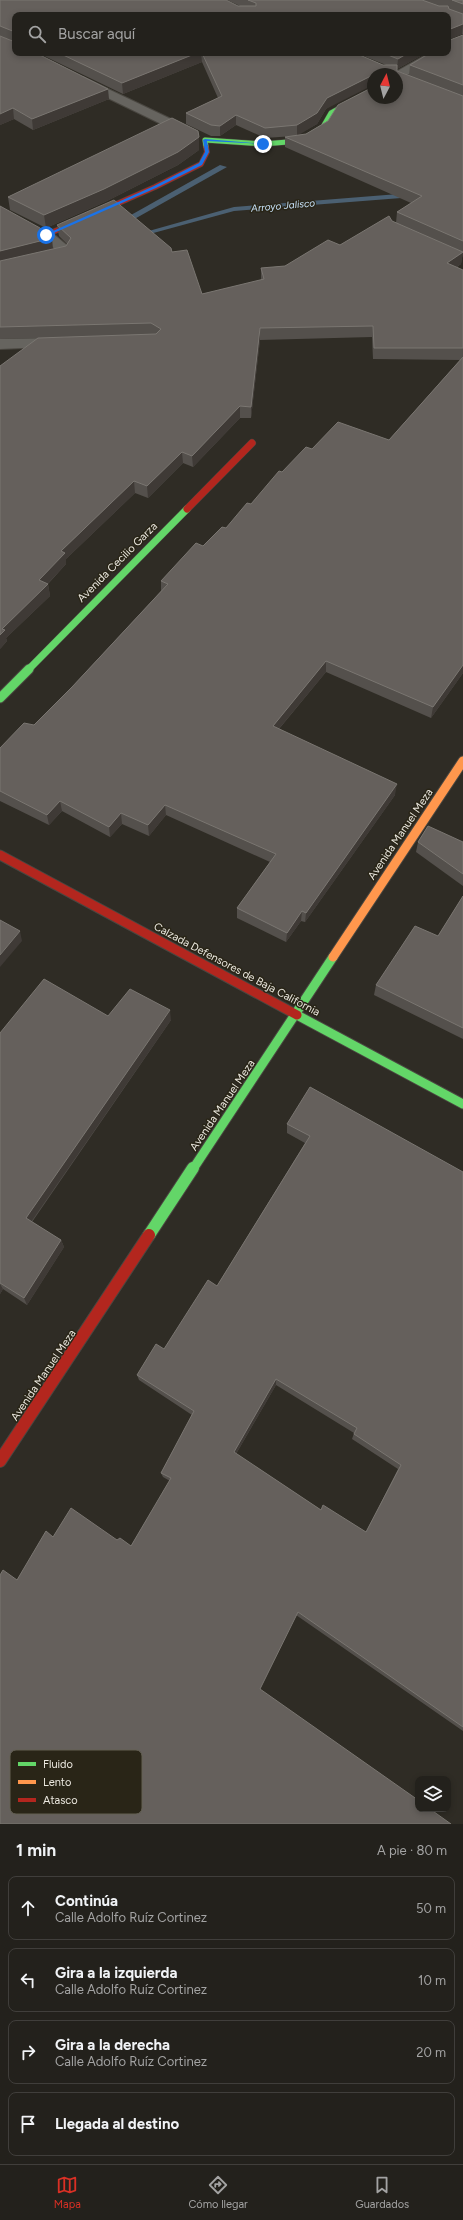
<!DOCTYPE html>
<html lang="es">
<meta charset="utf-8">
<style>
:root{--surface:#23211c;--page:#2b2925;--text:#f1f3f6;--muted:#a3a3a3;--line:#403e3b;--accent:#d93025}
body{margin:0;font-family:Figtree,sans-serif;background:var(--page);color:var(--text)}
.controls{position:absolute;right:12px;bottom:12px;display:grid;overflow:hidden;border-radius:8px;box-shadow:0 2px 6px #0003}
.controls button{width:36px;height:36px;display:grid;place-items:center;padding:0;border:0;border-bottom:1px solid var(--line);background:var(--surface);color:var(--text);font:20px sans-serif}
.compass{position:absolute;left:367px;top:68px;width:36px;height:36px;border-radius:50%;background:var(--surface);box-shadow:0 2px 6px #0003;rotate:7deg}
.stop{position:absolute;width:12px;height:12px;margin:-9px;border:3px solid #1a73e8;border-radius:50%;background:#fff}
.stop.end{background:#1a73e8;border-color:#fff;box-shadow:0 1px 4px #0008}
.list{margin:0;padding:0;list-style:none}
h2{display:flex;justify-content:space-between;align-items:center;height:52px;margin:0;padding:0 16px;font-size:17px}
h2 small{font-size:13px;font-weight:400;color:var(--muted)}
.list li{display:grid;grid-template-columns:26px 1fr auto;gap:12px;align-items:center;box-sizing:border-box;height:64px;margin:0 8px 8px;padding:0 8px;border:1px solid var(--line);border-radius:8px}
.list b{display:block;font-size:15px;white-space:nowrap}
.list p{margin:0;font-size:13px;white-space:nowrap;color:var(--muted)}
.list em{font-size:13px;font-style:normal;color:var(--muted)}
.icon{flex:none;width:22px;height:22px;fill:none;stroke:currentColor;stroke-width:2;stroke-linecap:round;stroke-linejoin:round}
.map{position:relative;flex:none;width:463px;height:1824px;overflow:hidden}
.search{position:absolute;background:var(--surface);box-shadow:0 2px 6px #0003;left:12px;right:12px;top:12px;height:44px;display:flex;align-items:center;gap:10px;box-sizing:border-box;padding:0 14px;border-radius:8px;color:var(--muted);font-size:15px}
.sheet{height:340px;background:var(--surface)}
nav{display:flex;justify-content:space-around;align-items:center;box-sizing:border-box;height:56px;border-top:1px solid var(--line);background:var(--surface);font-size:11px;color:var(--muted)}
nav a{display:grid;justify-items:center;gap:2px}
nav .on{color:var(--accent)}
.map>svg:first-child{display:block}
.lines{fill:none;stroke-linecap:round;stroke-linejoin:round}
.stream{fill:#4b6072;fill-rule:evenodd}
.lane-casing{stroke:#4a4741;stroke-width:2}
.street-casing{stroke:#4a4741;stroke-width:2}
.fast-far3-casing{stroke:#4a4741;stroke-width:6}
.fast-far2-casing{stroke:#4a4741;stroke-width:8}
.fast-far1-casing{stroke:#4a4741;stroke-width:11}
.fast-casing{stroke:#4a4741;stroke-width:14}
.slow-casing{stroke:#4a4741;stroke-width:11}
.jam-far3-casing{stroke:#4a4741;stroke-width:6}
.jam-far2-casing{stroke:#4a4741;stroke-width:8}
.jam-far1-casing{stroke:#4a4741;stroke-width:11}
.jam-casing{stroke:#4a4741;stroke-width:14}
.lane{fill:#66645f;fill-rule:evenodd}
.street{fill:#66645f;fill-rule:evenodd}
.fast-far3{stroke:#63d668;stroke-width:5}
.fast-far2{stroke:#63d668;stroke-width:7}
.fast-far1{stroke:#63d668;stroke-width:9}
.fast{stroke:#63d668;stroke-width:12}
.slow{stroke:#ff974d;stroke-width:9}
.jam-far3{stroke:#b3261e;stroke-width:5}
.jam-far2{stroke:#b3261e;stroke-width:7}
.jam-far1{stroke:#b3261e;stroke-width:9}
.jam{stroke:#b3261e;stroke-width:12}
.wall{fill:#54504c;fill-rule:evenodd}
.shaded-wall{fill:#3f3a36}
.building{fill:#65605c;stroke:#7a7671;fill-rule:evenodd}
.route{fill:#1a73e8}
.labels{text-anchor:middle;stroke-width:3;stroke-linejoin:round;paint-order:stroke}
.far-water-label{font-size:10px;font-style:italic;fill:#c7e2fa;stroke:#292517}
.street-label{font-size:11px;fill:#ece9e0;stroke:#292517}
.key{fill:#292517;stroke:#646053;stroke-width:1}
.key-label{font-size:11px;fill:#ece9e0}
</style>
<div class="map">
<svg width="463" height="1824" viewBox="0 0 463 1824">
<rect width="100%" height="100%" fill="#2f2c25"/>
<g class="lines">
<g class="stream">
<path d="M220,165L227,167L122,226L115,224Z"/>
<path d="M411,193H414V197L234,211L135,238L131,236L234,207Z"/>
</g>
<defs>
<path id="lane" d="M46,231L51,232L69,247L71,250L67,256L0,272V264L56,250L39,235Z"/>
<g id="street">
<path d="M429,53H443L401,79L397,80V74H392Z"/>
<path d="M83,77L196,131L198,134L196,137H188L79,84L77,81Z"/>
<path d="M61,338L66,340L69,343L66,346L0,349V339Z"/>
</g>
<path id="fast-far3" d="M206,147L205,140L263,144L300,141L323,127L331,113L373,90"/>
<path id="fast-far2" d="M28,670L187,509"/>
<g id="fast-far1">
<path d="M0,698L29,669"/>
<path d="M297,1015L463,1104"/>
<path d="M193,1169L333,957"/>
</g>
<path id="fast" d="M149,1235L193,1168"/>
<path id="slow" d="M333,957L463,761"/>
<path id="jam-far3" d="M0,211L46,235L155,187L201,164L207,152L206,147"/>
<path id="jam-far2" d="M187,509L252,443"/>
<path id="jam-far1" d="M0,855L297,1015"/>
<path id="jam" d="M0,1461L149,1235"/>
</defs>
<use href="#lane" class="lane-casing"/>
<use href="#street" class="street-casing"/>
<use href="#fast-far3" class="fast-far3-casing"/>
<use href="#fast-far2" class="fast-far2-casing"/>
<use href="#fast-far1" class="fast-far1-casing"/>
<use href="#fast" class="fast-casing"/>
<use href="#slow" class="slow-casing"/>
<use href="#jam-far3" class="jam-far3-casing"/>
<use href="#jam-far2" class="jam-far2-casing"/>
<use href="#jam-far1" class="jam-far1-casing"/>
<use href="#jam" class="jam-casing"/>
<use href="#lane" class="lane"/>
<use href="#street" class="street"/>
<use href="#fast-far3" class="fast-far3"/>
<use href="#fast-far2" class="fast-far2"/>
<use href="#fast-far1" class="fast-far1"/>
<use href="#fast" class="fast"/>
<use href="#slow" class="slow"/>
<use href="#jam-far3" class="jam-far3"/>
<use href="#jam-far2" class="jam-far2"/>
<use href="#jam-far1" class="jam-far1"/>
<use href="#jam" class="jam"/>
</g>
<g class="wall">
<path d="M0,0L238,6H240L227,0H463V34H462L449,39L450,40L463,35V252L396,223L397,212L411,203L285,147V137L294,136L265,138L236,125L220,136H211L186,124V113L218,98L202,62L123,94L38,53H355L383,65H386L356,53H426L397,69V71L409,75L410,65L448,53V15H15V53L109,99L33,130L14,119L0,125L15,42L0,36ZM373,74L397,98L328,121L306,134L297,135L317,124L326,109Z"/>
<path d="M199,150L178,165L105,202L46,228L10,210L8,197Z"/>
<path d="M0,206L53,249L66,246L67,244L59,236L57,225L172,252L202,294L261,280V268L285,266L340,245L392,221L463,252L461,264L457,267L463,270V673L431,718L326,672L279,729L395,795L305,922L301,921L286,942L237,918V908L270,862L166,815L149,836L122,824L110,837L62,811L49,825L0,801V748L34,725L72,687L161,591V581L203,546L226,528L251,504L282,472L312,449L389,440L460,360L373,359L372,337L260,340L251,418H240L193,467L183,463L148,498L135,493L66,559V564L48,584L50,596L6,638L7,641L0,649L75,337L0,339Z"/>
<path d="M418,842H463V886L416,852Z"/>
<path d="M463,896V1039L374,995L376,985L438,936Z"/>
<path d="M108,1016L171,1020L32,1222L61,1240L64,1247L27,1305L3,1289L0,1294V1033Z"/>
<path d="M287,1124L463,1172V1731L296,1615L17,1580L53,1537L117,1540L131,1546L170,1481L163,1477L161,1473L192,1415L139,1380L137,1375L164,1349L217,1286L305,1143L287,1133ZM276,1385L354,1433L352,1439L398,1469L366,1532L321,1510L236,1454Z"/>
</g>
<g class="shaded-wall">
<path d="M463,24L462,34L448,40V30Z"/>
<path d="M197,53H201L202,62L123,94L122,83Z"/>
<path d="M408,53H426L397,69L398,59Z"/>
<path d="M373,75V85L326,109L317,124L297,136V125L327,98Z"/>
<path d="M108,89L109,99L33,130L32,119Z"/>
<path d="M13,108L14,119L0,125V114Z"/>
<path d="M236,115V125L220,136V126Z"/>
<path d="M199,137V150L178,165L105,202L46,228L44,215Z"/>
<path d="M52,238L53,249L0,262V251Z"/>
<path d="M463,253L461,264L445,274L447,263Z"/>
<path d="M260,328V340L251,418V407Z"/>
<path d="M240,406V418L193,467L192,456Z"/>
<path d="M182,452L183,463L148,498L147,486Z"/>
<path d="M134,481L135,493L66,559V564L41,591L48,584L50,596L6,638L7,641L0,649V635L2,629L61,551Z"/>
<path d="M326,661V672L272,737L273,726Z"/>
<path d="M463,665V673L431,718L433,707Z"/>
<path d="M397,784L395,795L305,922L306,913Z"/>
<path d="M60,801L62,811L49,825L47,815Z"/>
<path d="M165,805L166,815L149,836L148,825Z"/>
<path d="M121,813L122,824L110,837L109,827Z"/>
<path d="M302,911L301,921L286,942L287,933Z"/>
<path d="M20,931L22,941L0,967V955Z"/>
<path d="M170,1010L171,1020L29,1225L26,1218Z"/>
<path d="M61,1240L64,1247L27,1305L24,1298Z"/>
<path d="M0,1284L3,1289L0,1294Z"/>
<path d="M276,1379V1385L234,1457V1452Z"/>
</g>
<g class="building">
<path d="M0,0H226L238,6H256V3L248,0H422L439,6H448L449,9L463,14V24L448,30V32V15H15V53H36L108,89L32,119L13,108L0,114V36L15,42V32L0,26Z"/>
<path d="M452,0H463V4Z"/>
<path d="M463,35V85L410,65L430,53H448V39L450,40Z"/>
<path d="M59,53H197L122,83Z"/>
<path d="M202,53H355L383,65H397V71L463,96V241L397,212L422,196L285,137L306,134L328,121L338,105L373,87V98H397V74H373V75L327,98L317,113L297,125L265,128L236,115L220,126L211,125L186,113L222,96Z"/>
<path d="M383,53H408L398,59Z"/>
<path d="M172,118L198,131L199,137L178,152L104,189L44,215L8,197Z"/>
<path d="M114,200L171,248L172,252L187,250L202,294L264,279L261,268L285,266L328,240L340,245L389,216L392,221L463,252L447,263L463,270V348H374L373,326L260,328L251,407L240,406L192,456L182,452L147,486L134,481L61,551L65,553L39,580L48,584L2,629L5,630L0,635V366L38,338L156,334L161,329L151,323L0,327V261L66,246L71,238L57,225Z"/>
<path d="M0,206L40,228L52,238L0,251Z"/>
<path d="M463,357V665L433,707L326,661L273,726L397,784L306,913L302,911L287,933L237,908L276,854L165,805L148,825L121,813L109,827L60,801L47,815L0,791V748L24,723L34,725L72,687L168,584L161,581L196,543L203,546L222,527L226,528L247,503L251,504L279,471L282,472L306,447L312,449L338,422L389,440Z"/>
<path d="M428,826L463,842V874L418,842Z"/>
<path d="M463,896V1028L376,985L415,926L438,936Z"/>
<path d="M0,920L20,931L0,955Z"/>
<path d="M44,979L108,1016L130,989L170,1010L26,1218L61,1240L24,1298L0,1283V1033Z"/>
<path d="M310,1087L463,1172V1727L298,1612L260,1689L418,1800V1809H430L451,1824H0V1575L3,1570L17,1580L46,1531L53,1537L71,1508L117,1540L120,1538L131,1546L171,1478L161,1473L194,1411L137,1375L156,1344L164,1349L208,1280L217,1286L310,1136L287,1124ZM276,1379L357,1428L354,1434L401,1465L366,1532L323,1505L321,1510L234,1452Z"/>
</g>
<path class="route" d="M205,139L265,144L207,141L209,152L202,165L156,188L47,236L44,235L154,186L199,163L205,152L203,140Z"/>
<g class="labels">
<g class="far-water-label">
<text transform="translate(283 205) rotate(-5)" y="4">Arroyo Jalisco</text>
</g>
<g class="street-label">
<text transform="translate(117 562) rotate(-45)" y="4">Avenida Cecilio Garza</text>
<text transform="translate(400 834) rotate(-56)" y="4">Avenida Manuel Meza</text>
<text transform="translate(237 969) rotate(28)" y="4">Calzada Defensores de Baja California</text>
<text transform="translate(222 1105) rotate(-56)" y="4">Avenida Manuel Meza</text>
<text transform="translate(43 1375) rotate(-56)" y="4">Avenida Manuel Meza</text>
</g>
</g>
<rect x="10" y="1750" width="132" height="64" rx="6" class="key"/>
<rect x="18" y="1762" width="18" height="4" fill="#63d668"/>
<rect x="18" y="1780" width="18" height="4" fill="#ff974d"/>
<rect x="18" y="1798" width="18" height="4" fill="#b3261e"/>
<g class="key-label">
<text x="43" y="1768">Fluido</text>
<text x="43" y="1786">Lento</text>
<text x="43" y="1804">Atasco</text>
</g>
</svg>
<div class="controls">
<button><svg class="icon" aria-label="layers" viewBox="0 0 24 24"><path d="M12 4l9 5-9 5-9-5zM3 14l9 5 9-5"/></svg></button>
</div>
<svg class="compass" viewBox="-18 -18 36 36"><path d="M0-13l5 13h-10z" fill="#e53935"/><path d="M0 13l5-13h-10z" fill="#a3a3a3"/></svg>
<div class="stop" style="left:46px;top:235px"></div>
<div class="stop end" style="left:263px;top:144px"></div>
<div class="search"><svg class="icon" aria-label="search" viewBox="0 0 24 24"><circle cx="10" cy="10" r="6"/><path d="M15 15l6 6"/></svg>Buscar aquí</div>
</div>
<section class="sheet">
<h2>1 min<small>A pie · 80 m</small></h2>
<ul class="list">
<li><svg class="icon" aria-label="ahead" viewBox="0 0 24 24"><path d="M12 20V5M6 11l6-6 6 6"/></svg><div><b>Continúa</b><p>Calle Adolfo Ruíz Cortinez</p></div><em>50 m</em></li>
<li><svg class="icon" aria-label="left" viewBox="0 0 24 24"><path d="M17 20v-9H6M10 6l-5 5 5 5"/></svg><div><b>Gira a la izquierda</b><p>Calle Adolfo Ruíz Cortinez</p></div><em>10 m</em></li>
<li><svg class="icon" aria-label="right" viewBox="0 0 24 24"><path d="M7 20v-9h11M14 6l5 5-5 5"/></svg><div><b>Gira a la derecha</b><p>Calle Adolfo Ruíz Cortinez</p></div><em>20 m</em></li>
<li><svg class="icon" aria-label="arrive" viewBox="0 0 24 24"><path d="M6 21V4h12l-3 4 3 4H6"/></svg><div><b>Llegada al destino</b></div></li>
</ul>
</section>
<nav>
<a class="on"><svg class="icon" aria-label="map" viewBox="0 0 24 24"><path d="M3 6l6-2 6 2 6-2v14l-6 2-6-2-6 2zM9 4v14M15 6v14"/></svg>Mapa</a>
<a><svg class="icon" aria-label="directions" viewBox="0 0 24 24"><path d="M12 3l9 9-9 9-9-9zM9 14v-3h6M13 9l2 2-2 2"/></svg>Cómo llegar</a>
<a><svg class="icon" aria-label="saved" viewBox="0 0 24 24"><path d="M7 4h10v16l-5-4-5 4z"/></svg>Guardados</a>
</nav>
